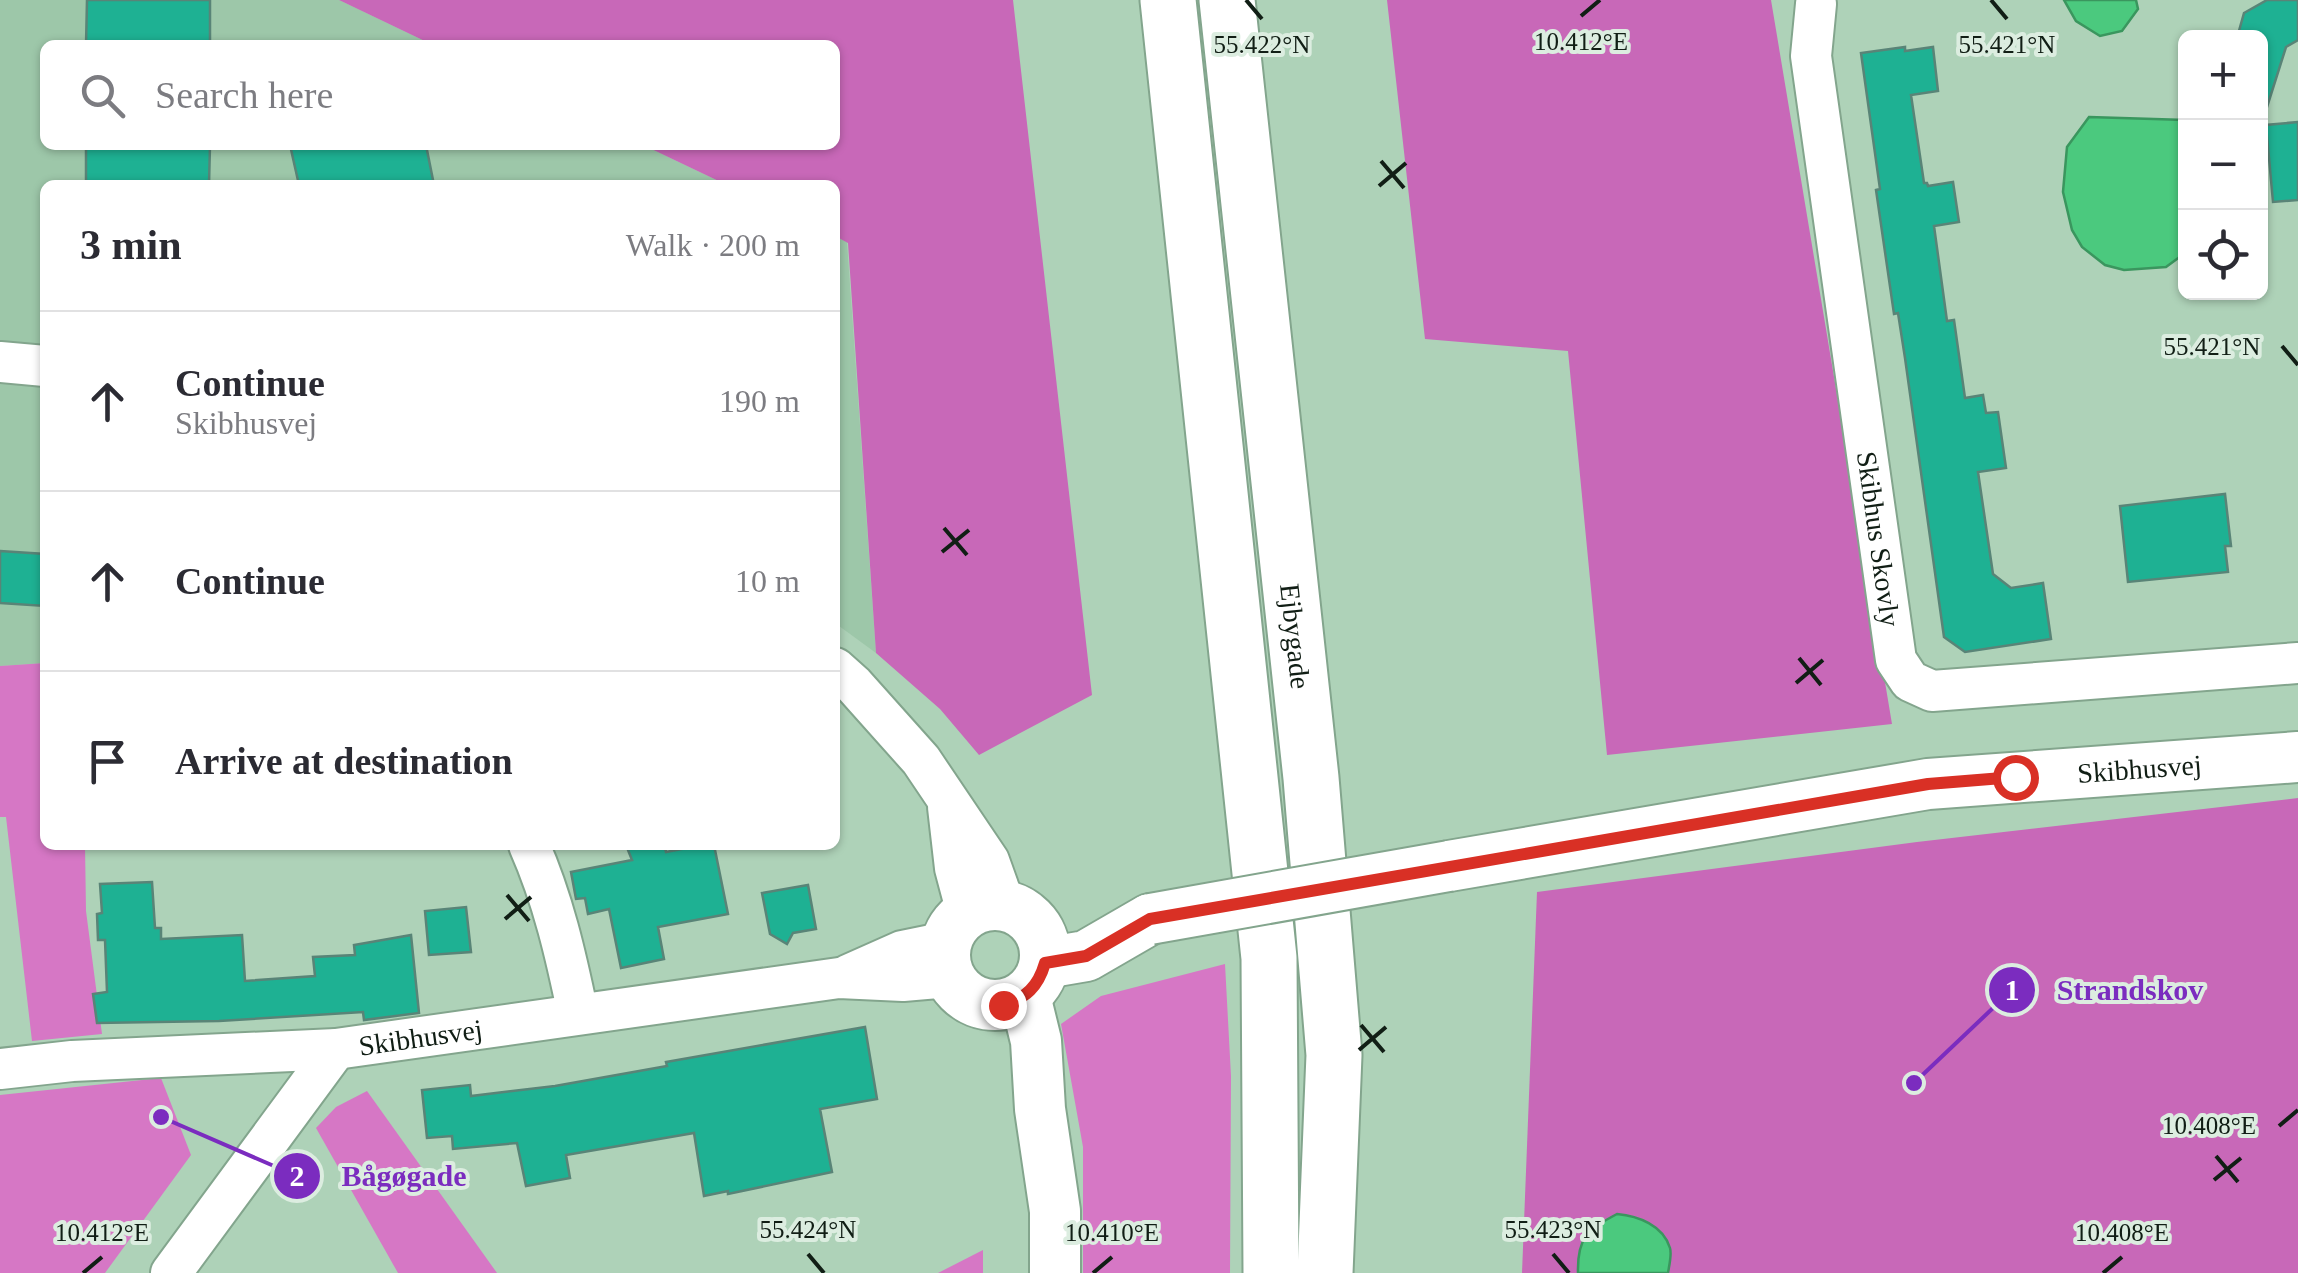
<!DOCTYPE html>
<meta charset="utf-8">
<style>
:root{--surface:#fff;--page:#f2f2f3;--text:#2b2b33;--muted:#7c7c81;--line:#e1e1e2}
body{margin:0;font-family:"Times New Roman",serif;background:var(--page);color:var(--text)}
.controls{position:absolute;right:30px;top:30px;display:grid;overflow:hidden;border-radius:15px;box-shadow:0 2px 8px #0004}
.controls button{width:90px;height:90px;display:grid;place-items:center;padding:0;border:0;border-bottom:2px solid var(--line);background:var(--surface);color:var(--text);font:50px sans-serif}
.stop{position:absolute;width:30px;height:30px;margin:-22px;border:8px solid #d93025;border-radius:50%;background:#fff}
.stop.end{background:#d93025;border-color:#fff;box-shadow:0 2px 10px #0008}
.list{margin:0;padding:0;list-style:none}
h2{display:flex;justify-content:space-between;align-items:center;height:130px;margin:0;padding:0 40px;font-size:42px}
h2 small{font-size:32px;font-weight:400;color:var(--muted)}
.list li{display:grid;grid-template-columns:65px 1fr auto;gap:30px;align-items:center;box-sizing:border-box;height:180px;padding:0 40px;border-top:2px solid var(--line)}
.list b{display:block;font-size:38px;white-space:nowrap}
.list p{margin:0;font-size:32px;white-space:nowrap;color:var(--muted)}
.list em{font-size:32px;font-style:normal;color:var(--muted)}
.icon{flex:none;width:55px;height:55px;fill:none;stroke:currentColor;stroke-width:2;stroke-linecap:round;stroke-linejoin:round}
.map{position:relative;flex:none;width:2298px;height:1273px;overflow:hidden}
.search{position:absolute;background:var(--surface);box-shadow:0 2px 8px #0004;left:40px;top:40px;width:800px;height:110px;display:flex;align-items:center;gap:25px;box-sizing:border-box;padding:0 35px;border-radius:15px;color:var(--muted);font-size:38px}
.panel{position:absolute;background:var(--surface);box-shadow:0 2px 8px #0004;left:40px;top:180px;width:800px;height:670px;border-radius:15px}
.map>svg:first-child{display:block}
.built{fill:#9dc7a9}
.green{fill:#d677c5}
.forest{fill:#c868b8}
.water{fill:#4bc97e;stroke:#3a965e;stroke-width:2.5}
.building{fill:#1eb193;stroke:#598477;stroke-width:2.5}
.lines{fill:none;stroke-linecap:round;stroke-linejoin:round}
.minor-casing{stroke:#83a58d;stroke-width:44}
.tertiary-casing{stroke:#83a58d;stroke-width:54}
.secondary-casing{stroke:#83a58d;stroke-width:59}
.minor{stroke:#fff;stroke-width:40}
.tertiary{stroke:#fff;stroke-width:50}
.secondary{stroke:#fff;stroke-width:55}
.tertiary-bridge-casing{stroke:#83a58d;stroke-width:54;stroke-linecap:butt}
.tertiary-bridge{stroke:#fff;stroke-width:50}
.route{stroke:#d93025;stroke-width:12}
.ticks{fill:none;stroke:#111e15;stroke-width:4}
.labels{text-anchor:middle;stroke-width:8;stroke-linejoin:round;paint-order:stroke}
.street-label{font-size:28px;fill:#111e15;stroke:#dcede0}
.ticks-label{font-size:25px;text-anchor:middle;fill:#111e15;stroke:#dcede0;stroke-width:8;stroke-linejoin:round;paint-order:stroke}
.leader{fill:none;stroke:#7b2cbf;stroke-width:4}
.callout-dot{fill:#7b2cbf;stroke:#dcede0;stroke-width:4}
.mark-label{font-size:30px;text-anchor:middle;font-weight:bold;fill:#fff}
.callout-label{font-size:30px;text-anchor:middle;font-weight:bold;fill:#7b2cbf;stroke:#dcede0;stroke-width:8;stroke-linejoin:round;paint-order:stroke}
</style>
<div class="map">
<svg width="2298" height="1273" viewBox="0 0 2298 1273">
<rect width="100%" height="100%" fill="#aed2b8"/>
<g class="built">
<path d="M0,0H339L433,45H45V145H643L727,185H45V663L0,666Z"/>
<path d="M835,236L847,242L876,653L835,623Z"/>
</g>
<g class="green">
<path d="M45,663V845H85L86,911L102,1034L32,1041L6,817H0V666Z"/>
<path d="M1225,964L1231,1076L1230,1273H1083V1147L1061,1024L1101,996Z"/>
<path d="M161,1078L191,1155L105,1273H0V1095Z"/>
<path d="M367,1091L497,1273H398L316,1128L336,1107Z"/>
<path d="M983,1250V1273H938Z"/>
</g>
<g class="forest">
<path d="M339,0H1013L1092,695L979,755L940,709L876,653L848,243L835,236V185H727L643,145H835V45H433Z"/>
<path d="M1387,0H1771L1892,724L1607,755L1568,351L1425,339Z"/>
<path d="M2298,798V1273H1522L1537,892L1917,842Z"/>
</g>
<g class="water">
<path d="M2064,0H2136L2138,9L2122,31L2100,36L2076,21Z"/>
<path d="M2089,117L2185,120V253L2166,267L2124,270L2105,265L2082,247L2072,230L2063,192L2067,147Z"/>
<path d="M1617,1214C1638,1216 1663,1225 1670,1248C1672,1255 1669,1266 1668,1273H1578C1577,1238 1587,1230 1617,1214Z"/>
</g>
<g class="building">
<path d="M87,0H210V45H86Z"/>
<path d="M2267,0H2298V40L2286,47L2267,107L2260,106V38H2237L2244,13Z"/>
<path d="M1905,47V51L1933,47L1938,91L1911,95L1924,183H1927L1928,186L1953,182L1959,222L1934,226L1947,321L1954,320L1965,398L1983,395L1986,413L1998,412L2006,468L1978,472L1993,574L2011,588L2043,583L2051,639L1965,652L1944,637L1905,358L1898,313L1894,314L1876,190L1880,189L1861,53Z"/>
<path d="M2298,122V200L2273,202L2266,125Z"/>
<path d="M86,145H210L209,185H86Z"/>
<path d="M290,145H426L434,185H299Z"/>
<path d="M2225,494L2231,546H2225L2228,572L2128,582L2120,506Z"/>
<path d="M0,551L45,554V606L0,603Z"/>
<path d="M626,845H664L666,852L702,845H714L728,914L658,927L664,959L621,968L609,909L588,914L585,898L576,899L571,872L632,860Z"/>
<path d="M152,882L155,928H161V939L242,935L245,981L315,976L313,957L355,955L354,945L411,935L419,1013L364,1020L363,1012L219,1021L97,1023L93,994L107,992L105,940H98L97,914L102,913L100,884Z"/>
<path d="M808,885L816,929L793,933L787,944L770,934L762,893Z"/>
<path d="M466,907L471,952L429,955L425,911Z"/>
<path d="M865,1027L877,1099L820,1109L832,1172L728,1194V1191L704,1196L694,1133L566,1155L570,1178L526,1186L517,1143L453,1149L452,1136L427,1138L422,1090L470,1085L471,1096L555,1086L667,1066L666,1062Z"/>
</g>
<g class="lines">
<defs>
<g id="minor">
<path id="s1" d="M1816,4L1811,56L1896,660L1910,681L1932,691L2298,663"/>
<path d="M0,362L45,366"/>
<path d="M835,668L854,685L921,760L989,861L1005,906"/>
<path d="M948,807L955,868L967,913"/>
<path d="M529,845C553,899 566,956 578,1014"/>
<path d="M848,975L902,951L946,942"/>
<path id="s2" d="M0,1069L72,1061L336,1049L839,978L903,981L949,977"/>
<path d="M171,1273L336,1049"/>
</g>
<g id="tertiary">
<path id="s3" d="M1449,866L1928,784L2298,757"/>
<circle cx="995" cy="955" r="50"/>
<path d="M1045,963L1086,956L1150,919"/>
<path d="M1025,996L1036,1041L1040,1109L1055,1211V1273"/>
</g>
<g id="secondary">
<path d="M1168,0L1269,958L1271,1273"/>
<path id="s4" d="M1227,0L1311,778L1334,1055L1325,1273"/>
</g>
</defs>
<use href="#minor" class="minor-casing"/>
<use href="#tertiary" class="tertiary-casing"/>
<use href="#secondary" class="secondary-casing"/>
<use href="#minor" class="minor"/>
<use href="#tertiary" class="tertiary"/>
<use href="#secondary" class="secondary"/>
<defs>
<path id="tertiary-bridge" d="M1150,919L1449,866"/>
</defs>
<use href="#tertiary-bridge" class="tertiary-bridge-casing"/>
<use href="#tertiary-bridge" class="tertiary-bridge"/>
</g>
<g class="lines">
<path class="route" d="M1003,1005C1026,998 1038,987 1045,963L1086,956L1150,919L1928,784L2015,777"/>
</g>
<path class="ticks" d="M1246,0L1262,19M1991,0L2007,19M1581,16L1600,0M1381,161L1404,188M1379,186L1406,163M2282,346L2298,365M944,528L967,555M942,552L969,530M1799,658L1821,685M1796,683L1823,660M507,895L529,921M505,919L531,897M1361,1025L1384,1052M1359,1050L1386,1027M2279,1126L2298,1110M2216,1156L2238,1182M2214,1180L2241,1158M808,1254L824,1273M1553,1254L1569,1273M83,1273L102,1257M1093,1273L1112,1257M2103,1273L2122,1257"/>
<g class="labels">
<g class="street-label">
<text dy="10" stroke="none"><textPath href="#s1" startOffset="540">Skibhus Skovly</textPath></text>
<text dy="10" stroke="none"><textPath href="#s4" startOffset="640">Ejbygade</textPath></text>
<text dy="10" stroke="none"><textPath href="#s3" startOffset="698">Skibhusvej</textPath></text>
<text dy="10" stroke="none"><textPath href="#s2" startOffset="422">Skibhusvej</textPath></text>
</g>
</g>
<g class="ticks-label">
<text x="1581" y="50">10.412°E</text>
<text x="2007" y="53">55.421°N</text>
<text x="1262" y="53">55.422°N</text>
<text x="2212" y="355">55.421°N</text>
<text x="2209" y="1134">10.408°E</text>
<text x="808" y="1238">55.424°N</text>
<text x="1553" y="1238">55.423°N</text>
<text x="102" y="1241">10.412°E</text>
<text x="1112" y="1241">10.410°E</text>
<text x="2122" y="1241">10.408°E</text>
</g>
<path class="leader" d="M1914 1083L2012 990M161 1117L297 1176"/>
<g class="callout-dot">
<circle cx="1914" cy="1083" r="10"/>
<circle cx="161" cy="1117" r="10"/>
<circle cx="2012" cy="990" r="25"/>
<circle cx="297" cy="1176" r="25"/>
</g>
<g class="mark-label">
<text x="2012" y="1000">1</text>
<text x="297" y="1186">2</text>
</g>
<g class="callout-label">
<text x="2130" y="1000">Strandskov</text>
<text x="404" y="1186">Bågøgade</text>
</g>
</svg>
<div class="controls">
<button>+</button>
<button>−</button>
<button><svg class="icon" aria-label="locate" viewBox="0 0 24 24"><circle cx="12" cy="12" r="6"/><path d="M12 2v4M12 18v4M2 12h4M18 12h4"/></svg></button>
</div>
<div class="stop" style="left:2015px;top:777px"></div>
<div class="stop end" style="left:1003px;top:1005px"></div>
<div class="search"><svg class="icon" aria-label="search" viewBox="0 0 24 24"><circle cx="10" cy="10" r="6"/><path d="M15 15l6 6"/></svg>Search here</div>
<section class="panel">
<h2>3 min<small>Walk · 200 m</small></h2>
<ul class="list">
<li><svg class="icon" aria-label="ahead" viewBox="0 0 24 24"><path d="M12 20V5M6 11l6-6 6 6"/></svg><div><b>Continue</b><p>Skibhusvej</p></div><em>190 m</em></li>
<li><svg class="icon" aria-label="ahead" viewBox="0 0 24 24"><path d="M12 20V5M6 11l6-6 6 6"/></svg><div><b>Continue</b></div><em>10 m</em></li>
<li><svg class="icon" aria-label="arrive" viewBox="0 0 24 24"><path d="M6 21V4h12l-3 4 3 4H6"/></svg><div><b>Arrive at destination</b></div></li>
</ul>
</section>
</div>
